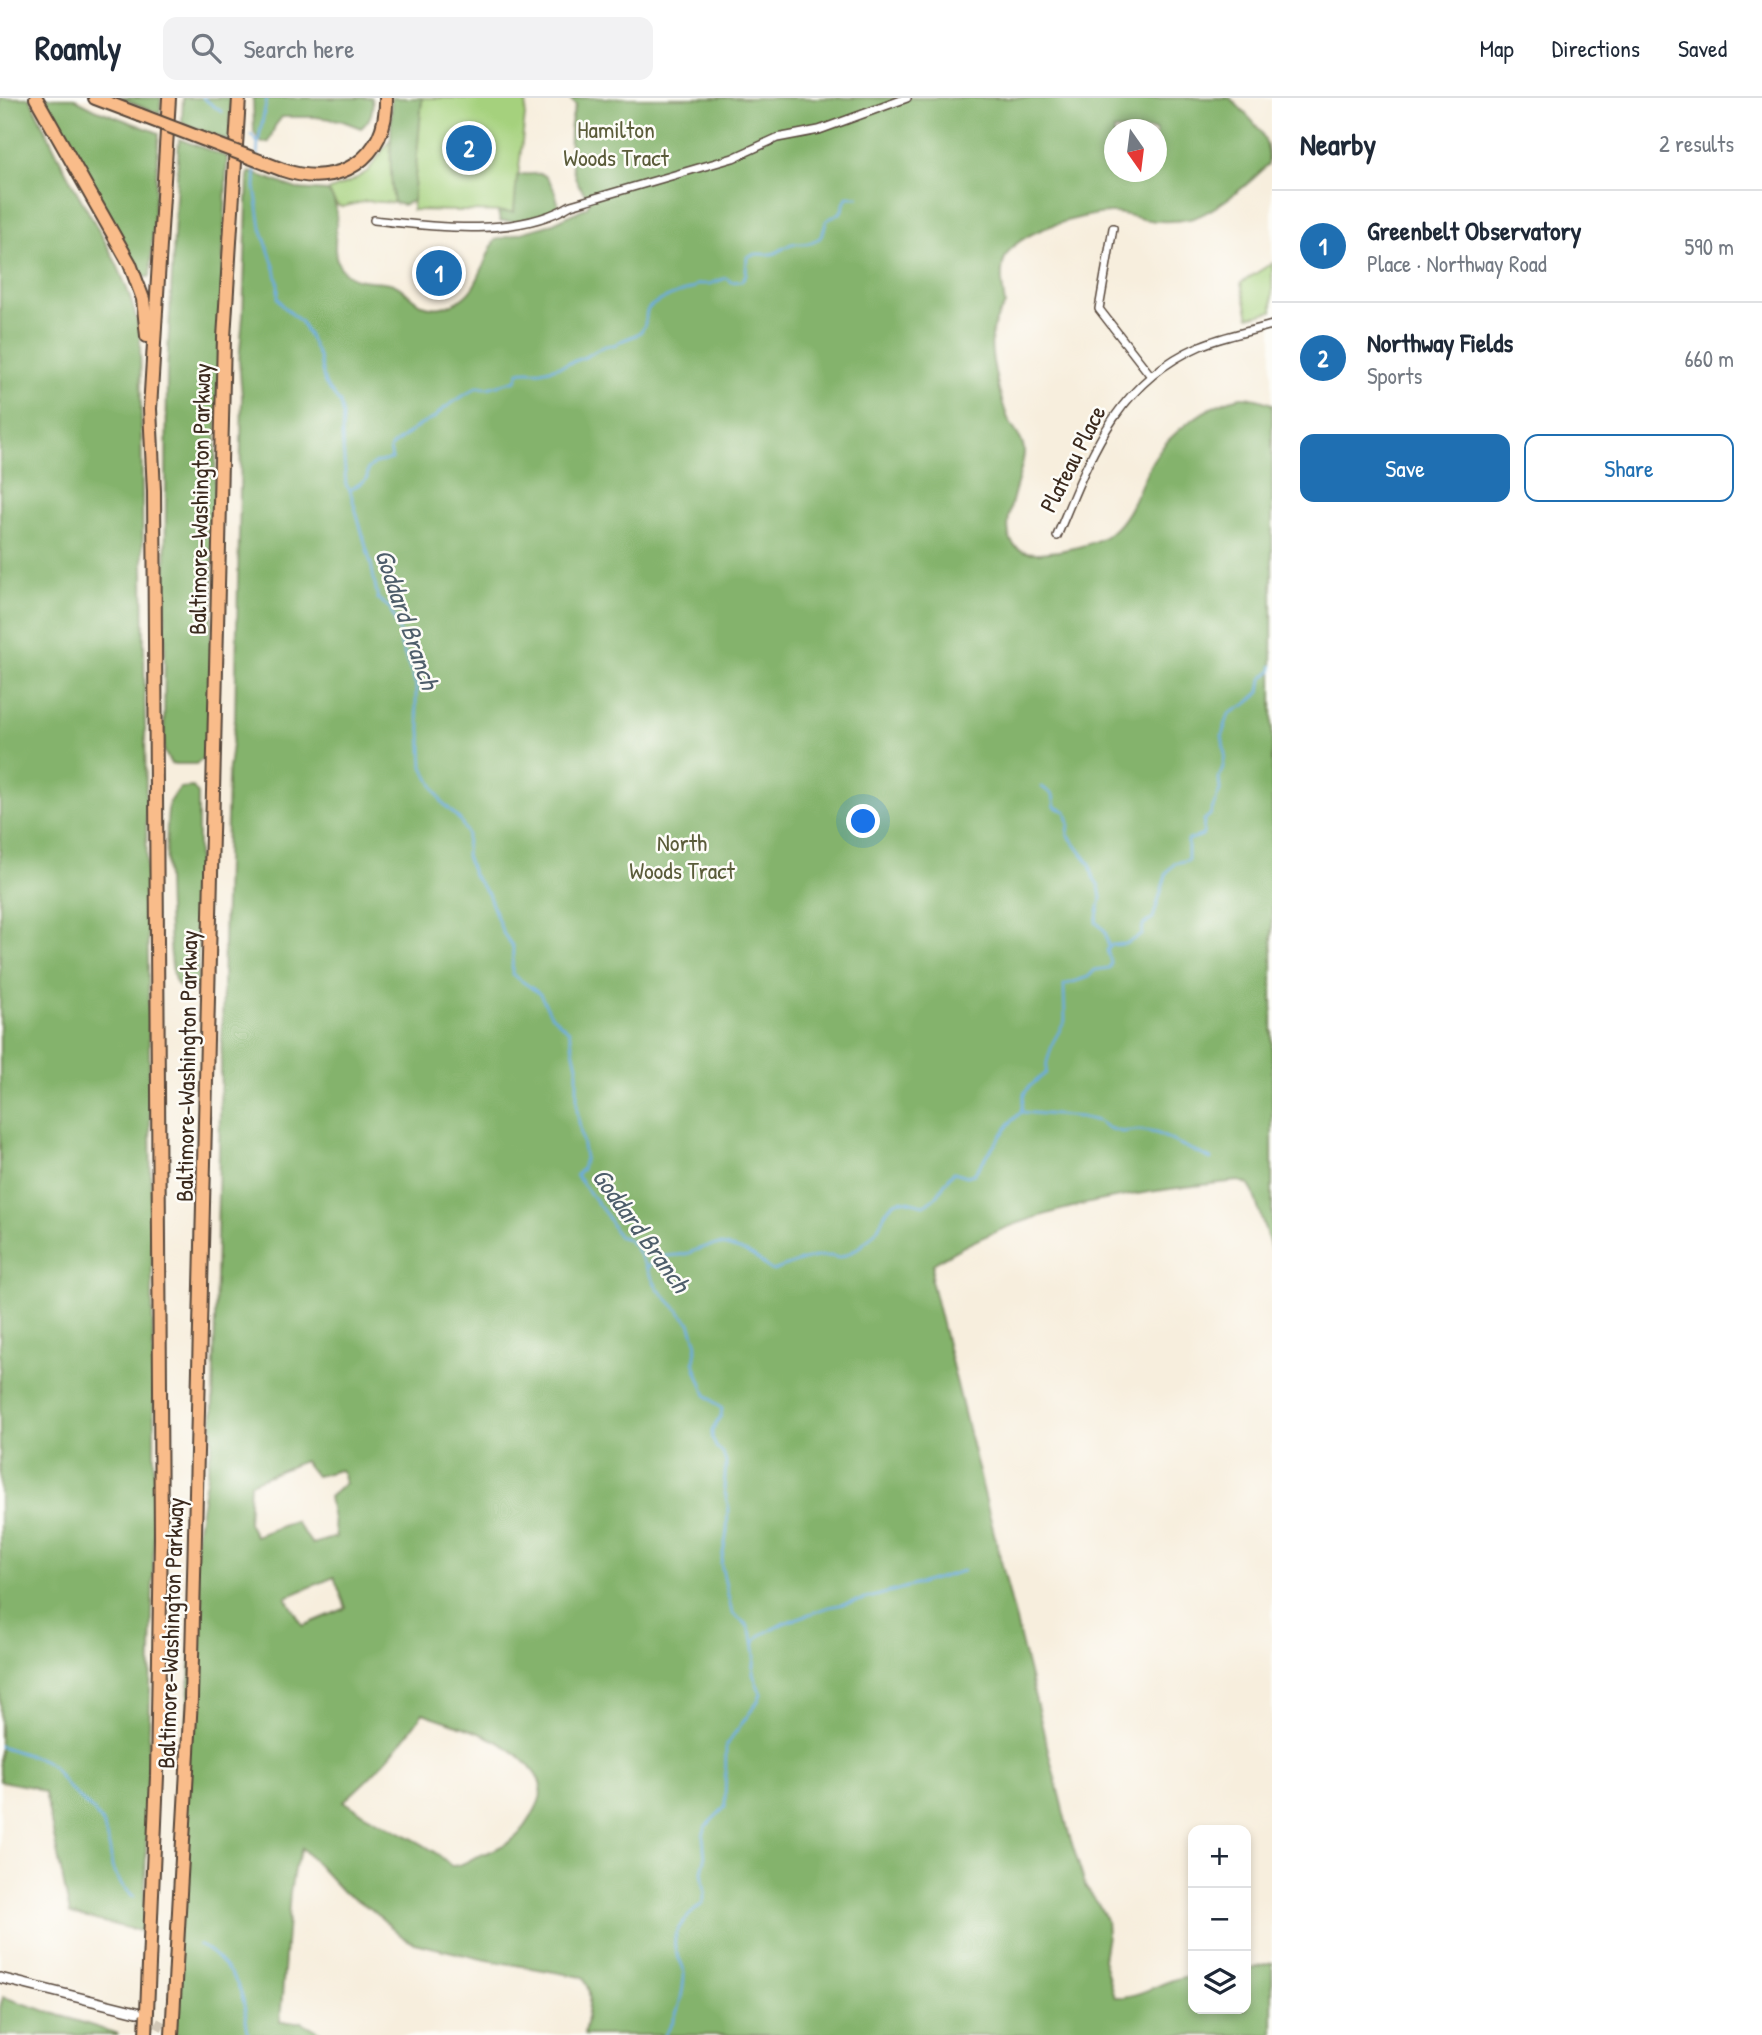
<!DOCTYPE html>
<meta charset="utf-8">
<style>
:root{--surface:#fff;--page:#f2f2f3;--text:#1f2937;--muted:#747a83;--line:#e0e1e3;--accent:#1f6fb2}
body{margin:0;font-family:"Patrick Hand",sans-serif;background:var(--page);color:var(--text)}
.controls{position:absolute;right:21px;bottom:21px;display:grid;overflow:hidden;border-radius:14px;box-shadow:0 4px 10px #0003}
.controls button{width:63px;height:63px;display:grid;place-items:center;padding:0;border:0;border-bottom:2px solid var(--line);background:var(--surface);color:var(--text);font:35px sans-serif}
.compass{position:absolute;left:1104px;top:21px;width:63px;height:63px;border-radius:50%;background:var(--surface);box-shadow:0 4px 10px #0003;rotate:166deg}
.you{position:absolute;left:864px;top:724px;width:24px;height:24px;margin:-18px;border:5px solid #fff;border-radius:50%;background:#1a73e8;box-shadow:0 0 0 10px #1a73e833}
.badge{display:grid;place-items:center;width:46px;height:46px;border-radius:50%;background:var(--accent);color:#fff;font-size:23px;font-weight:700}
.pin{position:absolute;translate:-50% -50%;border:4px solid #fff;box-shadow:0 2px 7px #0006}
.list{margin:0;padding:0;list-style:none}
h2{display:flex;justify-content:space-between;align-items:center;height:91px;margin:0;padding:0 28px;font-size:30px}
h2 small{font-size:23px;font-weight:400;color:var(--muted)}
.list li{display:grid;grid-template-columns:46px 1fr auto;gap:21px;align-items:center;box-sizing:border-box;height:112px;padding:0 28px;border-top:2px solid var(--line)}
.list b{display:block;font-size:26px;white-space:nowrap}
.list p{margin:0;font-size:23px;white-space:nowrap;color:var(--muted)}
.list em{font-size:23px;font-style:normal;color:var(--muted)}
.actions{display:flex;gap:14px;padding:21px 28px}
.actions a{flex:1;padding:16px 0;border:2px solid var(--accent);border-radius:14px;text-align:center;font-size:24px;color:var(--accent)}
.actions .main{background:var(--accent);color:#fff}
.icon{flex:none;width:38px;height:38px;fill:none;stroke:currentColor;stroke-width:2;stroke-linecap:round;stroke-linejoin:round}
.map{position:relative;flex:none;width:1272px;height:1937px;overflow:hidden}
header{display:flex;align-items:center;gap:42px;box-sizing:border-box;height:98px;padding:0 35px;background:var(--surface);border-bottom:2px solid var(--line)}
header strong{font-size:33px}
nav{display:flex;gap:38px;margin-inline-start:auto;font-size:24px}
.search{width:490px;height:63px;background:var(--page);display:flex;align-items:center;gap:18px;box-sizing:border-box;padding:0 24px;border-radius:14px;color:var(--muted);font-size:26px}
main{display:flex}
aside{flex:1;background:var(--surface)}
.map>svg:first-child{display:block}
.green{fill:#a5d17d;stroke:#707e4e;stroke-width:2}
.forest{fill:#84b36c;stroke:#606e45;stroke-width:2;fill-rule:evenodd}
.lines{fill:none;stroke-linecap:round;stroke-linejoin:round}
.stream{stroke:#6bacdf;stroke-width:2.5}
.tertiary-tunnel{stroke:#d1c7b7;stroke-width:9;stroke-dasharray:9 4.5;stroke-linecap:butt}
.minor-casing{stroke:#57473b;stroke-width:10}
.tertiary-casing{stroke:#57473b;stroke-width:12}
.motorway-casing{stroke:#57473b;stroke-width:16}
.minor{stroke:#fff;stroke-width:7}
.tertiary{stroke:#fff;stroke-width:9}
.motorway{stroke:#f9bc8a;stroke-width:12}
.motorway-bridge-casing{stroke:#57473b;stroke-width:16;stroke-linecap:butt}
.motorway-bridge{stroke:#f9bc8a;stroke-width:12}
.labels{text-anchor:middle;stroke-width:5;stroke-linejoin:round;paint-order:stroke}
.park-label{font-size:24px;fill:#5b5c3a;stroke:#fdfcf7}
.street-label{font-size:24px;fill:#3b2a1e;stroke:#fdfcf7}
.water-label{font-size:26px;font-style:italic;fill:#4e5e6b;stroke:#fdfcf7}
</style>
<header>
<strong>Roamly</strong>
<div class="search"><svg class="icon" aria-label="search" viewBox="0 0 24 24"><circle cx="10" cy="10" r="6"/><path d="M15 15l6 6"/></svg>Search here</div>
<nav><a>Map</a><a>Directions</a><a>Saved</a></nav>
</header>
<main>
<div class="map">
<svg width="1272" height="1937" viewBox="0 0 1272 1937">
<rect width="100%" height="100%" fill="#fdfcf7"/>
<filter id="ink" filterUnits="userSpaceOnUse"><feTurbulence type="fractalNoise" baseFrequency=".0143" numOctaves="2"/><feDisplacementMap in="SourceGraphic" scale="14" xChannelSelector="R" yChannelSelector="G"/><feConvolveMatrix kernelMatrix="1 2 1 2 8 2 1 2 1" color-interpolation-filters="sRGB"/></filter>
<filter id="wash" filterUnits="userSpaceOnUse"><feTurbulence type="fractalNoise" baseFrequency=".00686" numOctaves="4" result="noise"/><feDisplacementMap in="SourceGraphic" scale="28" xChannelSelector="R" yChannelSelector="G"/><feGaussianBlur stdDeviation="1.57" result="paint"/><feColorMatrix in="noise" values="0 0 0 0 0 0 0 0 0 0 0 0 0 0 0 0 0 1.4 0 .05"/><feComposite in="paint" operator="in"/></filter>
<g filter="url(#wash)">
<rect width="100%" height="100%" fill="#f7eedd"/>
<g class="green">
<path d="M422,0H527L514,114L412,112Z"/>
<path d="M390,42L394,105L366,103L342,109L337,107L328,93L352,83L368,73Z"/>
<path d="M1272,165V213L1249,219L1241,185Z"/>
</g>
<g class="forest">
<path d="M0,0H30C45,32 61,65 78,96C106,145 129,180 140,237L154,1329V1437L144,1834L70,1816L45,1695L33,1689L0,1683Z"/>
<path d="M41,0H74L95,11L159,35L150,179H145L132,165Z"/>
<path d="M120,0H161L160,16Z"/>
<path d="M183,0H231L229,43L182,25Z"/>
<path d="M253,0H372C374,12 371,22 361,30L340,22L315,19H282L275,28L269,44L262,45L254,35Z"/>
<path d="M391,0H422L413,103L403,107L394,105C388,70 392,35 391,0Z"/>
<path d="M569,0H1230C1248,19 1272,36 1268,66C1252,84 1213,115 1190,121C1174,124 1157,124 1142,121C1131,118 1121,114 1110,115C1083,116 1016,133 1005,160C999,174 1003,192 1005,207C985,234 991,258 998,288C1001,299 1004,312 1009,323C1014,333 1022,339 1024,351C1027,377 978,457 1039,455C1060,454 1093,448 1110,435C1133,417 1139,386 1153,362C1170,334 1209,305 1241,299C1253,298 1262,303 1272,306V1154L1253,1094L1248,1086L1239,1083C1137,1093 1019,1110 933,1166L931,1182L1069,1736L1086,1790L1099,1807L1106,1822L1107,1837L1103,1861L1114,1899C1141,1901 1166,1879 1193,1878V1911H1246V1872L1272,1865V1937H584C586,1918 596,1895 582,1879L482,1861L414,1845L404,1840L371,1811L343,1794L302,1750L294,1771L290,1794L280,1924H302L325,1937H172L196,1441L212,1347L228,678L235,622L242,298L239,263L243,218L248,77L250,74L297,91L328,93C348,118 325,147 341,170C353,187 373,181 390,185C403,188 409,200 421,206C431,211 442,210 452,206C480,195 481,166 495,142L549,127L587,109L590,102C586,96 580,90 577,84C568,61 567,29 576,7ZM1114,32H1156V74H1114ZM304,1363L316,1378L340,1372L343,1376L345,1385L329,1399L336,1439L312,1446L295,1423L255,1438L248,1425L250,1385ZM334,1479L346,1510L303,1528L286,1499ZM423,1615C465,1631 512,1639 538,1680C544,1690 541,1700 536,1710C520,1743 508,1746 476,1759C466,1763 463,1768 451,1768C421,1738 378,1728 344,1703C375,1676 400,1649 423,1615Z"/>
<path d="M179,41L227,59L216,346L209,636L204,660L196,666H171L164,653L167,272Z"/>
<path d="M524,76C530,77 535,75 541,76C551,78 559,102 558,111L518,123H500L498,114H514L517,78Z"/>
<path d="M193,689L198,696V888L191,894C184,891 177,889 175,882C168,863 163,720 170,703C172,699 177,694 180,690Z"/>
<path d="M3,1899L118,1936V1937H0V1911Z"/>
</g>
<g class="lines">
<g class="stream">
<path d="M203,0L222,14"/>
<path d="M251,37L258,45L257,59"/>
<path d="M258,45L267,0"/>
<path d="M256,65L255,89L261,130L275,171L278,185V200L283,208L301,224L308,236L319,259L325,286L340,305L343,319L342,337L346,387L350,392L371,466L378,501L390,510L400,536L401,547L416,587V611L421,632L423,669L442,704L460,722L467,736L466,758L473,777L488,796L503,835L513,849L512,876L540,896L551,917L569,933L577,968V1012L585,1060L582,1071L576,1077L607,1118L618,1138L627,1141L634,1147L658,1191L690,1225L697,1246L694,1263L696,1271L706,1297L722,1311L721,1318L712,1332V1339L716,1349L723,1355L726,1365L724,1390L728,1407L727,1434L721,1466L732,1515L747,1527L752,1537L755,1557L753,1576L761,1596L757,1605L726,1647L725,1709L706,1728L703,1738L705,1761L702,1773L705,1794L703,1805C689,1817 669,1833 676,1854C679,1862 684,1867 684,1875C684,1895 677,1920 665,1937"/>
<path d="M350,392L367,381L368,371L375,365L392,361L390,351L392,348L418,328L434,320L443,311L477,289L488,290L516,282L519,274C527,272 533,274 541,273C556,270 571,265 585,259C596,254 602,246 615,247C623,240 634,240 640,234C647,228 645,220 647,213C651,203 683,194 693,190L698,186H710L726,180L731,184L742,183L746,176L747,159C755,154 760,157 769,156C779,156 781,151 789,147C794,144 795,146 800,146C818,146 824,139 826,123L841,114L847,99H858"/>
<path d="M1042,689L1053,697L1055,709L1066,713L1069,725L1068,737L1090,766L1093,779L1099,788L1101,800L1096,824L1105,833L1109,850"/>
<path d="M1021,1014L1080,1019L1098,1023L1108,1030L1122,1034L1139,1032L1156,1035L1211,1061"/>
<path d="M648,1172C652,1152 676,1160 689,1155C701,1150 712,1145 726,1148C735,1151 749,1154 756,1160C762,1164 766,1170 773,1173C792,1166 821,1153 839,1160C852,1155 866,1145 875,1134C883,1125 884,1109 897,1103C905,1100 916,1106 924,1107C942,1099 941,1086 954,1074L967,1078L974,1076L1010,1025L1021,1014L1024,996L1029,989L1046,975L1047,964L1053,944L1065,923L1064,887L1088,879L1095,872L1109,870L1111,865L1107,852L1112,847L1125,846L1142,837L1143,827L1153,820L1167,774L1175,765L1188,762V742L1203,737L1204,722L1210,717L1220,692L1219,680L1223,669L1225,657L1222,637L1229,616L1248,605L1260,594L1262,581L1272,572V568"/>
<path d="M754,1546L759,1538L784,1525L829,1509L862,1502L963,1473"/>
<path d="M0,1648L43,1662L51,1667L67,1688L94,1714L103,1726L110,1752L112,1769L121,1786L134,1799"/>
<path d="M198,1847C215,1853 237,1880 242,1898C246,1910 245,1924 249,1937"/>
</g>
</g>
</g>
<g filter="url(#ink)">
<g class="lines">
<path class="tertiary-tunnel" d="M144,1918L179,1937"/>
<defs>
<g id="minor">
<path d="M374,122C434,129 518,140 571,107L733,60L777,40L819,32L907,0"/>
<path d="M1113,130L1099,211L1151,278"/>
<path d="M1057,438C1090,359 1115,285 1200,248C1223,238 1248,234 1272,227"/>
</g>
<path id="tertiary" d="M0,1880L137,1914"/>
<g id="motorway">
<path d="M36,0L130,166L143,201L147,238"/>
<path d="M95,0L140,17"/>
<path d="M283,72C338,91 388,61 386,0"/>
<path d="M146,1937L157,1678L161,1440L154,393L150,311L169,0"/>
<path d="M172,1937L191,1601L224,240L239,0"/>
</g>
</defs>
<use href="#minor" class="minor-casing"/>
<use href="#tertiary" class="tertiary-casing"/>
<use href="#motorway" class="motorway-casing"/>
<use href="#minor" class="minor"/>
<use href="#tertiary" class="tertiary"/>
<use href="#motorway" class="motorway"/>
<defs>
<path id="motorway-bridge" d="M140,17L283,72"/>
</defs>
<use href="#motorway-bridge" class="motorway-bridge-casing"/>
<use href="#motorway-bridge" class="motorway-bridge"/>
</g>
</g>
<g class="labels">
<g class="park-label">
<text x="616" y="40">Hamilton<tspan x="616" dy="28">Woods Tract</tspan></text>
<text x="682" y="753">North<tspan x="682" dy="28">Woods Tract</tspan></text>
</g>
<g class="street-label">
<text transform="translate(1073 361) rotate(-63)" y="8">Plateau Place</text>
<text transform="translate(200 401) rotate(-89)" y="8">Baltimore-Washington Parkway</text>
<text transform="translate(187 968) rotate(-89)" y="8">Baltimore-Washington Parkway</text>
<text transform="translate(171 1535) rotate(-88)" y="8">Baltimore-Washington Parkway</text>
</g>
<g class="water-label">
<text transform="translate(407 521) rotate(71)" y="9">Goddard Branch</text>
<text transform="translate(641 1132) rotate(54)" y="9">Goddard Branch</text>
</g>
</g>
</svg>
<div class="controls">
<button>+</button>
<button>−</button>
<button><svg class="icon" aria-label="layers" viewBox="0 0 24 24"><path d="M12 4l9 5-9 5-9-5zM3 14l9 5 9-5"/></svg></button>
</div>
<svg class="compass" viewBox="-18 -18 36 36"><path d="M0-13l5 13h-10z" fill="#e53935"/><path d="M0 13l5-13h-10z" fill="#747a83"/></svg>
<div class="you"></div>
<div class="pin badge" style="left:439px;top:175px">1</div>
<div class="pin badge" style="left:469px;top:50px">2</div>
</div>
<aside>
<h2>Nearby<small>2 results</small></h2>
<ul class="list">
<li><span class="badge">1</span><div><b>Greenbelt Observatory</b><p>Place · Northway Road</p></div><em>590 m</em></li>
<li><span class="badge">2</span><div><b>Northway Fields</b><p>Sports</p></div><em>660 m</em></li>
</ul>
<div class="actions"><a class="main">Save</a><a>Share</a></div>
</aside>
</main>
